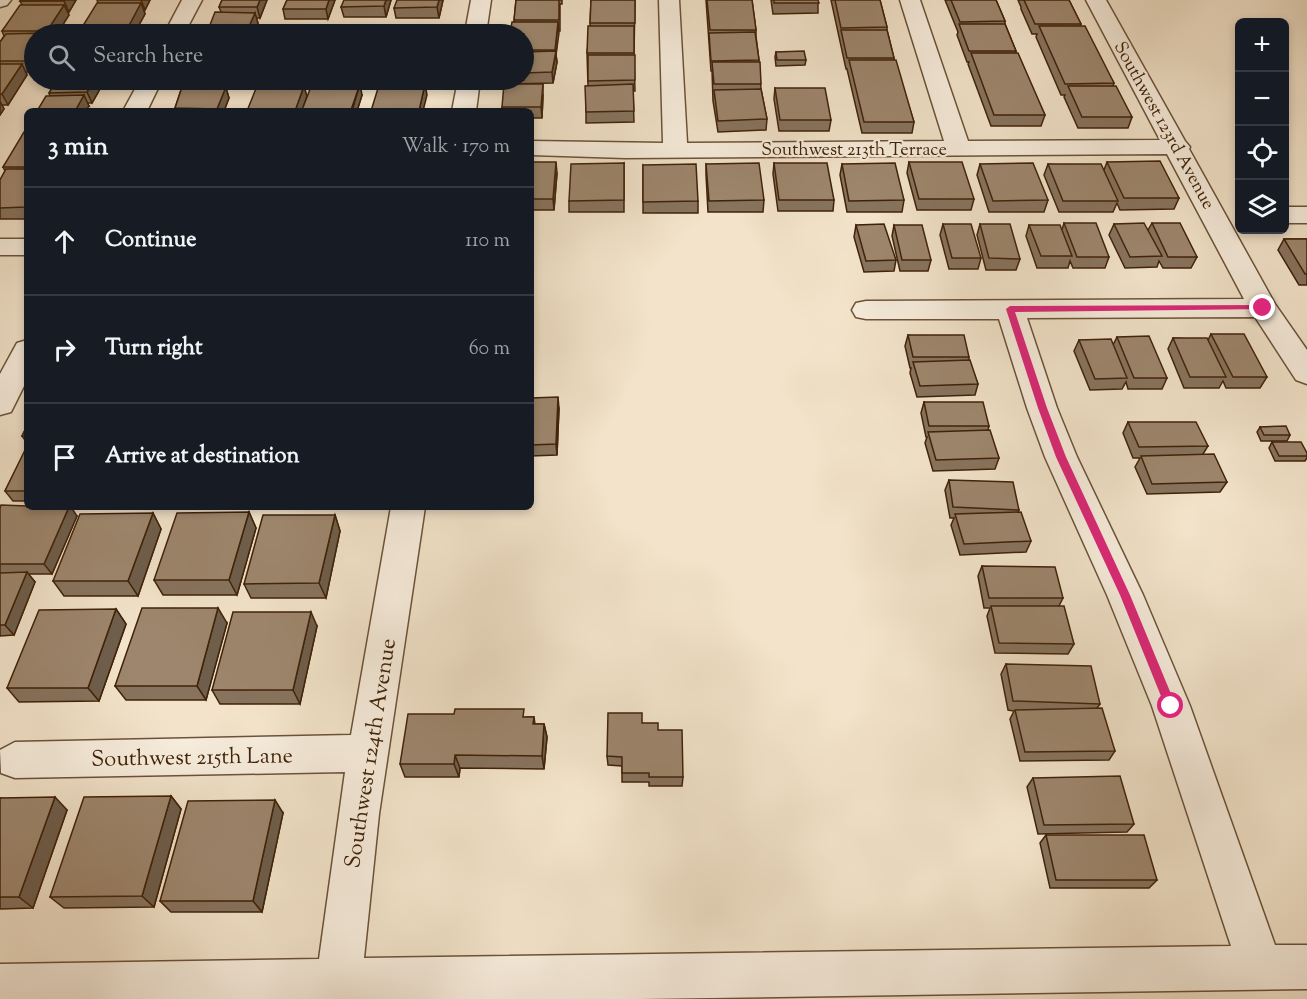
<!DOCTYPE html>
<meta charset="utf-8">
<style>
:root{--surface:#171b24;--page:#20242c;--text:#f1f3f6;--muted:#9ea1a6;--line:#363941}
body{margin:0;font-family:"Sorts Mill Goudy",serif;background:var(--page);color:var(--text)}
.controls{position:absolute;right:18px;top:18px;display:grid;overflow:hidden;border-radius:9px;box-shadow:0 3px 9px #0003}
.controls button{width:54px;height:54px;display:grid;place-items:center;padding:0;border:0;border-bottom:2px solid var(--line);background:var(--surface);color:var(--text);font:30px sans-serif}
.stop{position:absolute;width:18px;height:18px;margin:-14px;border:4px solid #db2777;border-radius:50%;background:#fff}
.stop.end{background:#db2777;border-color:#fff;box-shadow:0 2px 6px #0008}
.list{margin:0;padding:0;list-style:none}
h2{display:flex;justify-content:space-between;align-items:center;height:78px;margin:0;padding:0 24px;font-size:26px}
h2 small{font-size:20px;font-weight:400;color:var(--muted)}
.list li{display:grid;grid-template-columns:39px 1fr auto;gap:18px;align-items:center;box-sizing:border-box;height:108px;padding:0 24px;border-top:2px solid var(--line)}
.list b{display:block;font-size:22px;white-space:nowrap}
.list em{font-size:20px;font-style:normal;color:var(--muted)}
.icon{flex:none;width:33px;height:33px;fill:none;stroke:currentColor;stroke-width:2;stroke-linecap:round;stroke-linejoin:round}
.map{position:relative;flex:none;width:1307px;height:999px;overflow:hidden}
.search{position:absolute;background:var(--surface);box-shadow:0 3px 9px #0003;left:24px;top:24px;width:510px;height:66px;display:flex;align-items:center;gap:15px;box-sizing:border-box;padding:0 21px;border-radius:33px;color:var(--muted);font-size:22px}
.panel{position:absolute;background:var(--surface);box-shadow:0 3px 9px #0003;left:24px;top:108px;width:510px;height:402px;border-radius:9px}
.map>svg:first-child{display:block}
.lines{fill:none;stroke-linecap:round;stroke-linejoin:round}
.minor-casing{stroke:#6c5238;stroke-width:3}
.minor{fill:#f7eddd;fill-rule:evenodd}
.wall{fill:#87735e;stroke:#402208;stroke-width:1.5}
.shaded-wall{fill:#6e5e4c;stroke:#402208;stroke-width:1.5}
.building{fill:#9d866d;stroke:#402208;stroke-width:1.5}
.route{fill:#db2777}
.labels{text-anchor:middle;stroke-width:4.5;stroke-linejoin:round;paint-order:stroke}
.far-street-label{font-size:18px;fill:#402208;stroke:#f7eddd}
.street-label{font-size:22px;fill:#402208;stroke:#f7eddd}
</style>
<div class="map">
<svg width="1307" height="999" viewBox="0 0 1307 999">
<rect width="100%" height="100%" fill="#f2e3ca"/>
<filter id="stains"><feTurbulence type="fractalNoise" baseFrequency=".00333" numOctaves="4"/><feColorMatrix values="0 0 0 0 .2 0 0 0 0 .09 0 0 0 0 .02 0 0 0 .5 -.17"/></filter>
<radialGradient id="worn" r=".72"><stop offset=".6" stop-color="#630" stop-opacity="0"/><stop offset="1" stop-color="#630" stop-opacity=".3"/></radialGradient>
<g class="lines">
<defs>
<g id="minor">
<path d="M0,0H11L7,5L0,7Z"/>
<path d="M182,0H202L184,34H164Z"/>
<path d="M471,0H491L486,34H290L293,29L301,27H466Z"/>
<path d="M659,0H679L687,143L944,141L900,0H920L968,141L1160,140L1086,0H1106L1185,141L1190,147L1189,149L1275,304L1307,350V384L1296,380L1255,317L1027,318L1057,408L1077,457L1143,595L1190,706L1275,945H1307V989L640,999H0V964L319,959L345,772L15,778L1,773L0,750L15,742L351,735L391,507H425L379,814L364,958L1231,946L1152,706L1107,595L1045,457L1027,408L999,319H866L856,317L852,310L856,303L866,301L1244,299L1167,154L625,158L531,155V141L663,143Z"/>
<path d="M140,80H162L147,111H123Z"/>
<path d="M458,80H480L476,111H452Z"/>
<rect x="1284" y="207" width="23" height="16"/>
<rect x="0" y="239" width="27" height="16"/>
<path d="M27,340V380L11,412L0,415V374L17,343Z"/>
</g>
</defs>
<use href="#minor" class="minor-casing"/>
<use href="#minor" class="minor"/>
</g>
<g class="wall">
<path d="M76,0L69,12H67L69,15L57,34H34L31,72H26L27,75L8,105H2L4,109L0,115V42L4,36L2,31L22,5L20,1Z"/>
<path d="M97,0H150L145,10H144L145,14L134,34H83L81,29L98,3Z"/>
<path d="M222,0H267L260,18H256L258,23L253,34H200H209L208,30L221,12L219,7Z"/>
<path d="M287,0H335L328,19H285L283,9Z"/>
<path d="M391,0L386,17H344L341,7Z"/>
<path d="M443,0L439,18H396L394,8Z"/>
<path d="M516,0H562V4H560V31H558L556,55L557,62L553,83L507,84V80H524V34L514,22Z"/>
<path d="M591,0H635L634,55L635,91H633L634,122L586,123V112L588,86L587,53L590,26Z"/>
<path d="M706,0H752L756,30V36L759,60L761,89L767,119L766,130L718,132L713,101L712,71H711Z"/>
<path d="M771,0H818V13L773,14Z"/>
<path d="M831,0H880L887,27V30L894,58V60L914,122L912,133H862L847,69H846Z"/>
<path d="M945,0H996L1005,21V24L1016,51V53L1045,115L1041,126H991L968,64L969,62H967L957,35L958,32Z"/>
<path d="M1018,0H1069L1081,24L1080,26L1114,83L1113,86L1132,117L1128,128H1078L1064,97L1065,95H1061L1036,37L1037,34H1032L1021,9V7Z"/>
<path d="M776,52L806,60L805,65L776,66L775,57Z"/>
<path d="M57,80H105L92,103H87L89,106L50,96L49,93Z"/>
<path d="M180,80H230L226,88L229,98L224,111H176L175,108L182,87Z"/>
<path d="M775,88L831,120L829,131H779L774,99Z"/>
<path d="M362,95L357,111H303L302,110Z"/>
<path d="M543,95L542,118H531V111H502V107Z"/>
<path d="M27,132V219H0V180L5,171L3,167Z"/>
<path d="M531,162L557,173L554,210H531Z"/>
<path d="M909,162L974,199L971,210H917L907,173Z"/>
<path d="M1107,162L1179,198L1174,209L1120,210L1117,203L1113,212H1059L1044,175L1048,164L1104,170Z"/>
<path d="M624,163V212H569V201Z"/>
<path d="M774,163L834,200L833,211H778L773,174Z"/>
<path d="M706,164L764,200L763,212H708L706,175Z"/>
<path d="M842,164L904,200L902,212H847L840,175Z"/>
<path d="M980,164L1048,200L1044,212H989L977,175Z"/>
<path d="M643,165L698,201V213H643Z"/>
<path d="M1064,223L1109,257L1105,268H1073L1070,261L1068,268H1037L1026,236L1029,225L1062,230Z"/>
<path d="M1152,223L1197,257L1191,268H1163L1159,261L1157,267L1125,268L1109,235L1114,224L1148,230Z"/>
<path d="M943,224L981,258L978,269H949L940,235Z"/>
<path d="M980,224L1020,259L1016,270H986L977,235Z"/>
<path d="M856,225L896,260L894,271L864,272L854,237Z"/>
<path d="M894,225L931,260L928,271H900L892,236Z"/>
<path d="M1284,239H1307V285H1299L1278,250Z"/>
<path d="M1211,334L1267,377L1260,388H1226L1223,381L1219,388H1184L1168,349L1173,338L1208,340Z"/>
<path d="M908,335L969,357V360L978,384L975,395L917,397L910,373L911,368H910L905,346Z"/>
<path d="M1117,337L1167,378L1162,389H1128L1126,382L1122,389L1090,390L1074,351L1079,340L1113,345Z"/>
<path d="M531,398L559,408L557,455L531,456Z"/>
<path d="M924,402L989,426L988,430L999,458L995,469L933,471L925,443L927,437H926L921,413Z"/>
<path d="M1128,422L1208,446L1203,454L1227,482L1220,492L1147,494L1135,467L1140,458H1133L1123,433Z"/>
<path d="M27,426V443L22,436Z"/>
<path d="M1260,427L1290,435L1287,441H1261L1257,432Z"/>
<path d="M1272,442L1307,453V458L1305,461H1275L1269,448Z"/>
<path d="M27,447V501H13L5,491Z"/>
<path d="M949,480L1019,510L1018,512L1031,541L1026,552L960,555L951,525L954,518H950L945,490Z"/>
<path d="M0,508L77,516L52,574H28L35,582L14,635L0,636Z"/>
<path d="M249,512L256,528L237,595H163L154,580Z"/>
<path d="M153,513L161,529L138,596H64L53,581Z"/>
<path d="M335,515L340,531L326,598H251L244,584Z"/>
<path d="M982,566L1063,598L1059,606L1074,644L1068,654L995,653L987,616L990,608H984L978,576Z"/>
<path d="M116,609L126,624L99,701L19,702L7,688Z"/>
<path d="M227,623L206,700H126L115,686Z"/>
<path d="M317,626L300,704H220L212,690Z"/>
<path d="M1006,664L1100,704L1097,708L1115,751L1109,760L1020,761L1010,719L1014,711L1008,710L1001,674Z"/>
<path d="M526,717H534L535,724H544L547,737L544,769L460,768L459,777H405L400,764Z"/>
<path d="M642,723L658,730L683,777L682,786H649V782H622V766L608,765L607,756Z"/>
<path d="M1033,778L1134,824L1127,832L1038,834L1027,787Z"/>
<path d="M171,796L181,809L154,907L64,908L50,897Z"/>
<path d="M0,798L67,810L33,908L0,909Z"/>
<path d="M283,813L262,912H171L160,901Z"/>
<path d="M1046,835L1157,880L1149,888H1050L1040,843Z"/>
</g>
<g class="shaded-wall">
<path d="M65,0H76L69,12L64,1Z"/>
<path d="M141,0H150L145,10Z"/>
<path d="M260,0H267L260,18L257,7Z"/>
<path d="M329,0H335L328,19L326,9Z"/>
<path d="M386,0H391L386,17L384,6Z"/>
<path d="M439,0H443L439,18L437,7Z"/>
<path d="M141,3L145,14L134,34H129L127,29Z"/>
<path d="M64,5L69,15L57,34H49L47,31Z"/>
<path d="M255,13L258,23L253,34H248L247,31Z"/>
<path d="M558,22L559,33L556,55L557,62L553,83L552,72L556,55L555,50Z"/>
<path d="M34,48V67L31,72L26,61Z"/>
<path d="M22,64L27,75L8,105L2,94Z"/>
<path d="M94,80H105L92,103L87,92Z"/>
<path d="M222,80H230L226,88L229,98L224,111H218L217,109L224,91Z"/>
<path d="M360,84L362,95L357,111H352Z"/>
<path d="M425,84L427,95L423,111H419Z"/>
<path d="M543,84V95L542,118L541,107Z"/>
<path d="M304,86L307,96L302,111H295Z"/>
<path d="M84,95L89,106L86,111H75Z"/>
<path d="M0,101L4,109L0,115Z"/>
<path d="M556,162L557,173L554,210L553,199Z"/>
<path d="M558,397L559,408L557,455L556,444Z"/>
<path d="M69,507H71L77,516L52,574L44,564Z"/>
<path d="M249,512L256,528L237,595L229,580Z"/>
<path d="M153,513L161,529L138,596L128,581Z"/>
<path d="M335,515L340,531L326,598L319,583Z"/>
<path d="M27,572L35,582L14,635L5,625Z"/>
<path d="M218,608L227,623L206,700L197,686Z"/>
<path d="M116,609L126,624L99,701L88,688Z"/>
<path d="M311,612L317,626L300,704L293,690Z"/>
<path d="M544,724L547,737L544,769L542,756Z"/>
<path d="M455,755L460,768L459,777L454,764Z"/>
<path d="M171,796L181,809L154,907L142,896Z"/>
<path d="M55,797L67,810L33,908L19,897Z"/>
<path d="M275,800L283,813L262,912L253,901Z"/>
</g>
<g class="building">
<path d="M21,0H65L64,1H20Z"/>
<path d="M222,0H260L257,7H219Z"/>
<path d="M287,0H329L326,9H283Z"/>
<path d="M344,0H386L384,6L341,7Z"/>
<path d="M397,0H439L437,7L394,8Z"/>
<path d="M516,0H559V20H514Z"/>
<path d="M591,0H635V23H590Z"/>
<path d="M707,0H752L756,30H710Z"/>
<path d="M774,0H818L819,3H774Z"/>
<path d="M835,0H880L887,27L841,28Z"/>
<path d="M951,0H996L1005,21L960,22Z"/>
<path d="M1024,0H1069L1081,24H1035Z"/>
<path d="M97,3H141L127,29H81Z"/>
<path d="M20,5H64L47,31H2Z"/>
<path d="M215,12L255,13L247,31L208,30Z"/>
<path d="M512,22H558L555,50H524V34H510Z"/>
<path d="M959,24H1005L1016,51H969Z"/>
<path d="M588,26H634V53H587Z"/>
<path d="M1039,26H1085L1114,83L1065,84Z"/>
<path d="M841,30H887L894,58H847Z"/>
<path d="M124,31L122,34H84L86,32Z"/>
<path d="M755,32L759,60L711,61L709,33Z"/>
<path d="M44,33L43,34H34V48L26,61H0V42L6,34Z"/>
<path d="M556,51L552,72L524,73V52Z"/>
<path d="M804,51L806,60H777L776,52Z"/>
<path d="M971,53H1018L1045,115H994Z"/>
<path d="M588,55H635V80L588,81Z"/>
<path d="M849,60H896L914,122H864Z"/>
<path d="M712,62H760L761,84H714Z"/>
<path d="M0,64H22L2,94L0,95Z"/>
<path d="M57,80H94L87,92L49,93Z"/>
<path d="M180,80H222L221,81Z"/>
<path d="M312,84H360L351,110H302Z"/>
<path d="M425,84L419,111H371L379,85Z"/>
<path d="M504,84H543L541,107H502Z"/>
<path d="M633,84L634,111L586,112L585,86Z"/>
<path d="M257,86H304L295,111H247Z"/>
<path d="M1068,86H1116L1132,117H1082Z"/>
<path d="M182,87H226L217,109L175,108Z"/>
<path d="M775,88H825L831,120H780Z"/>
<path d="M761,89L767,119L718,121L714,90Z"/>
<path d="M84,95L75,111H37L46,96Z"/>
<path d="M24,132H27V167H3Z"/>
<path d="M1160,161L1179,198H1124L1107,162Z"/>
<path d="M531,162H556L553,199H531Z"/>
<path d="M909,162H962L974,199H919Z"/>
<path d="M624,163V200L569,201L571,164Z"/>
<path d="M759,163L764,200L709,201L706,164Z"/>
<path d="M774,163H827L834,200H779Z"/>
<path d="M895,163L904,200L849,201L842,164Z"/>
<path d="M1033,163L1048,200L993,201L980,164Z"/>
<path d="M696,164L698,201L643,202V165Z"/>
<path d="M1048,164H1101L1118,201H1063Z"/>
<path d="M6,169H27V205L26,207L0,208V180Z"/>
<path d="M1064,223H1096L1109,257H1077Z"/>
<path d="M1144,223L1162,256L1130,257L1114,224Z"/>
<path d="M1152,223H1180L1197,257H1168Z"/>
<path d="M884,224L896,260L866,261L856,225Z"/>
<path d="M943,224H971L981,258H952Z"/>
<path d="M980,224H1010L1020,259L989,258Z"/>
<path d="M894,225H922L931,260H902Z"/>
<path d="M1029,225H1060L1072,256H1041Z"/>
<path d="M1284,239H1307V274H1305Z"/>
<path d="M1211,334H1244L1267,377H1233Z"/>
<path d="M908,335H964L969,357H913Z"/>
<path d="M1149,336L1167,378H1134L1117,337Z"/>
<path d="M1173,338H1207L1226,377H1190Z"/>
<path d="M1111,339L1127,378L1095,379L1079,340Z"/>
<path d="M970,360L978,384L920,386L913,362Z"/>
<path d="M558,397L556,444L531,445V398Z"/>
<path d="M924,402H983L989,426H929Z"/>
<path d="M1128,422H1196L1208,446L1139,447Z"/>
<path d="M27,426V436H22Z"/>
<path d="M1286,426L1290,435H1264L1260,427Z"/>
<path d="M990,430L999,458L936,460L928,432Z"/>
<path d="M1272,442H1301L1307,453V456H1279Z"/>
<path d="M27,446V491H5Z"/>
<path d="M1214,454L1227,482L1152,484L1141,456Z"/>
<path d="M949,480L1013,482L1019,510L953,507Z"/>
<path d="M1,505L27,506V507H69L44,564H0V508Z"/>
<path d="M249,512L229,580H154L177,513Z"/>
<path d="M1021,512L1031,541L964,544L955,514Z"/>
<path d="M153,513L128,581H53L80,514Z"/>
<path d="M263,515H335L319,583L244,584Z"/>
<path d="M982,566L1055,567L1063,598H989Z"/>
<path d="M27,572L5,625H0V573Z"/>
<path d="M991,606H1064L1074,644L999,643Z"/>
<path d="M142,608H218L197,686H115Z"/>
<path d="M116,609L88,688H7L39,610Z"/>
<path d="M233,612H311L293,690H212Z"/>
<path d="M1006,664L1091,666L1100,704L1013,701Z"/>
<path d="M1102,708L1115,751L1025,752L1015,710Z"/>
<path d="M455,709H524L523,717H534L533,724H544L542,756L455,755L454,764H400L408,714H454Z"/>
<path d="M608,713H642V723H658V730H682L683,777H649V773H622V757L607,756Z"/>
<path d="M1120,776L1134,824L1044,825L1033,778Z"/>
<path d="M171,796L142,896L50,897L84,797Z"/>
<path d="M55,797L19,897H0V798Z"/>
<path d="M275,800L253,901H160L188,801Z"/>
<path d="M1046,835H1144L1157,880H1056Z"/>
</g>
<path class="route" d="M1263,305L1266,306V309L1015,312L1047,408L1066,457L1130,595L1176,706L1171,711L1165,706L1120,595L1056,457L1038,408L1006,309L1010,306Z"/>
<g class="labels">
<g class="far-street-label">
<text transform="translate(1165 125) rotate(61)" y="6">Southwest 123rd Avenue</text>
<text x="854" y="155">Southwest 213th Terrace</text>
</g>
<g class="street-label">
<text transform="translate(369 753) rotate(-81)" y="8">Southwest 124th Avenue</text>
<text transform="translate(192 756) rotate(-1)" y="8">Southwest 215th Lane</text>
</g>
</g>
<rect width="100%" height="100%" filter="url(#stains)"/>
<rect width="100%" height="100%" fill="url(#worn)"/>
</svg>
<div class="controls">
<button>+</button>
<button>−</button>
<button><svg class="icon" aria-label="locate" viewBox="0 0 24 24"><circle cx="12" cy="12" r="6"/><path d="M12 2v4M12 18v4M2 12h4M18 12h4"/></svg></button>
<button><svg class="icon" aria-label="layers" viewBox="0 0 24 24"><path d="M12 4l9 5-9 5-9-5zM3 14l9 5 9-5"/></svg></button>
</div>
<div class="stop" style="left:1171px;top:706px"></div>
<div class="stop end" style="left:1263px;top:308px"></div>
<div class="search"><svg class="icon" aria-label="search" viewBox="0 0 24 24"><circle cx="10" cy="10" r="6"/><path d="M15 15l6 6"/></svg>Search here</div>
<section class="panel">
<h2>3 min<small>Walk · 170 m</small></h2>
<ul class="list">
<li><svg class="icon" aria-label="ahead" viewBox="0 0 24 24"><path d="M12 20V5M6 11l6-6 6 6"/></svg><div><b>Continue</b></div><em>110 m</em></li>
<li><svg class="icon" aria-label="right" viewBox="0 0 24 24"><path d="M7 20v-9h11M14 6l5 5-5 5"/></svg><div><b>Turn right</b></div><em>60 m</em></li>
<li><svg class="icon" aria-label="arrive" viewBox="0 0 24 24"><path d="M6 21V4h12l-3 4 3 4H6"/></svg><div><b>Arrive at destination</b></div></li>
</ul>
</section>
</div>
